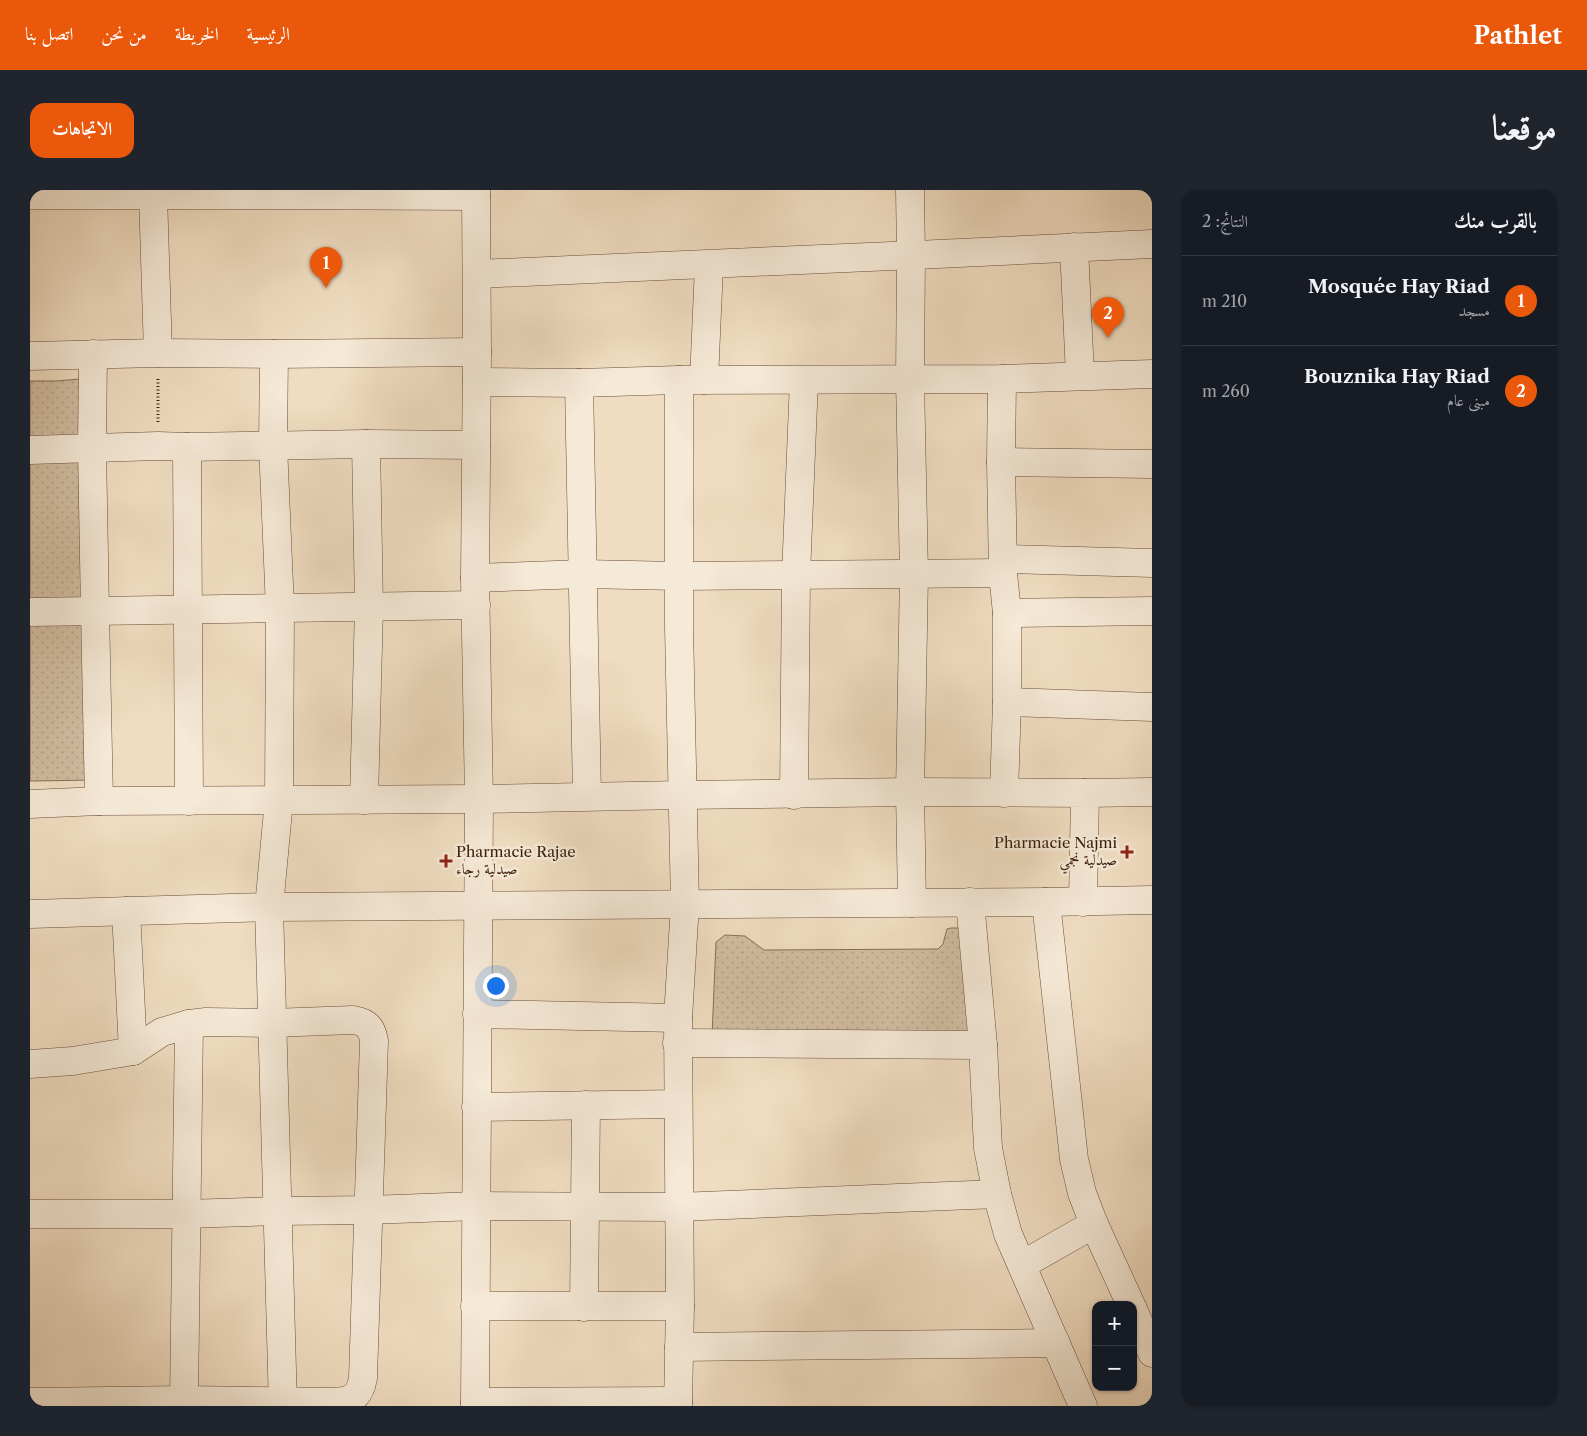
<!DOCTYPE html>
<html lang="ar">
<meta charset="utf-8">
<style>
:root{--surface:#171b24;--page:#20242c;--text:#f1f3f6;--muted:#9ea1a6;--line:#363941;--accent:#ea580c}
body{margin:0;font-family:"Libre Caslon Text",Amiri,serif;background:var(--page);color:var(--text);direction:rtl}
.controls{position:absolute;right:15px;bottom:15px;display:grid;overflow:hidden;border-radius:10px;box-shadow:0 1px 4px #0004}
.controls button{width:45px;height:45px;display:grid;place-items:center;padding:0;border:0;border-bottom:1px solid var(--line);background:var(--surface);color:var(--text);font:25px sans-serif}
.you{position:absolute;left:465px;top:795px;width:18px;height:18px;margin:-12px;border:4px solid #fff;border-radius:50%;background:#1a73e8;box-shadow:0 0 0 8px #1a73e833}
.badge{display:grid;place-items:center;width:32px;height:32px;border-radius:50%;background:var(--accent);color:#fff;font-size:16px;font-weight:700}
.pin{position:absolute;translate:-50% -41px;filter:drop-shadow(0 1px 2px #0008)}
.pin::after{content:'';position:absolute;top:26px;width:18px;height:15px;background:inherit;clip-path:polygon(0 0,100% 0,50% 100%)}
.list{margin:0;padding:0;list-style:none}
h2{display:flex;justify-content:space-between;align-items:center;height:65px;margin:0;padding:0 20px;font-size:21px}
h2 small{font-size:16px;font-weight:400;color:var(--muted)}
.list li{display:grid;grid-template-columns:32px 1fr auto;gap:15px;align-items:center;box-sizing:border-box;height:90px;padding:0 20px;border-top:1px solid var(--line)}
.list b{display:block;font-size:19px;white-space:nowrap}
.list p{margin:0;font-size:16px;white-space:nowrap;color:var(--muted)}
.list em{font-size:16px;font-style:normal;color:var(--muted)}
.map{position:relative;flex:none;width:1122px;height:1216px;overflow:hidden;direction:ltr;border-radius:15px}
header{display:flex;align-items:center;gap:30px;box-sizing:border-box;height:70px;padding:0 25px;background:var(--accent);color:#fff}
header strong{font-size:24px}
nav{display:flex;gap:28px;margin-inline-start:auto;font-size:18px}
.intro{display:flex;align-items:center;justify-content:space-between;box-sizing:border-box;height:120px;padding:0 30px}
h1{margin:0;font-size:35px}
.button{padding:12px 22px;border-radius:15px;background:var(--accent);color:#fff;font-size:18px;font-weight:700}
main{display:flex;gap:30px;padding:0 30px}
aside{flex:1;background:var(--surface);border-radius:15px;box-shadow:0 1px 4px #0004}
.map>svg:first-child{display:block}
.garden{fill:url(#garden-dots);stroke:#866e56}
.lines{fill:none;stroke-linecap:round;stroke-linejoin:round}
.minor-casing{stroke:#694e38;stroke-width:29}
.path{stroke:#3c1e0a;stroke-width:3;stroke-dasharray:1 2.5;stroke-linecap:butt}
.minor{stroke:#f5e9d7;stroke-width:28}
.poi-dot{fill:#8f2418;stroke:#f5e9d7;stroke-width:2}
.labels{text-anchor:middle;stroke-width:5;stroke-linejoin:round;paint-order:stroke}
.poi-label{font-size:15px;fill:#3c1e0a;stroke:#f5e9d7;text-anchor:end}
</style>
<header>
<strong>Pathlet</strong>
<nav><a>الرئيسية</a><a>الخريطة</a><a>من نحن</a><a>اتصل بنا</a></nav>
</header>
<div class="intro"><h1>موقعنا</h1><a class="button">الاتجاهات</a></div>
<main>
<aside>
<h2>بالقرب منك<small>النتائج: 2</small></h2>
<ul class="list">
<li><span class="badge">1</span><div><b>Mosquée Hay Riad</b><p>مسجد</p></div><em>210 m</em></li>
<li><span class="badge">2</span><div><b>Bouznika Hay Riad</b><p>مبنى عام</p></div><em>260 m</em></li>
</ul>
</aside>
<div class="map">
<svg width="1122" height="1216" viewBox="0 0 1122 1216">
<defs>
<pattern id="garden-dots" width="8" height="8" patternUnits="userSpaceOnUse" patternTransform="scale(1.25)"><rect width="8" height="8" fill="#d1bda2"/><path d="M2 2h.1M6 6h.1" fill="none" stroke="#b4a28a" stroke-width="1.8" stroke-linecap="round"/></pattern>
</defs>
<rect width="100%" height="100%" fill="#f0ddc1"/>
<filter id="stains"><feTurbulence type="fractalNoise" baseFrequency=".004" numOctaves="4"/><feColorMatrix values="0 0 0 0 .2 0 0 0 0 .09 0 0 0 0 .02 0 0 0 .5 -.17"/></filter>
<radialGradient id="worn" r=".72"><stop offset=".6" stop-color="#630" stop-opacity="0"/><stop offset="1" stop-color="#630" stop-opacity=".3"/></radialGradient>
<g class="garden">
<path d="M62,188L67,590L0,591V191H26Z"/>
<path d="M921,738H930L939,849L682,846L686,752L695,745L715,746L734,760L908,759L913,754L917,739Z"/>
</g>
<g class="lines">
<defs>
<g id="minor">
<path d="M880,0L881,64L880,189L884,385L880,602L882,713"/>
<path d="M0,5H193L446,6"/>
<path d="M123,5L128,163"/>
<path d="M1044,57L1050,185"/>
<path d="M447,84C672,76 897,64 1122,54"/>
<path d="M63,164L62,259L65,421L446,415"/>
<path d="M244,164L243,255L250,418L249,610L239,717L253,1216"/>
<path d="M0,166L128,163L244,164L447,162"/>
<path d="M972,189L971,272L973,383L977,423V512L974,603"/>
<path d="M674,190L679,76"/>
<path d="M447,192L549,193L649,190L972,189L1122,184"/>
<path d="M549,193L557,606"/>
<path d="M157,257L159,611"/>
<path d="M0,260L128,256L157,257L336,254L446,255"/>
<path d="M971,272L1122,274"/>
<path d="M973,369L1122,373"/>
<path d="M445,388L553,384L649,386L973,383"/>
<path d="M0,422L65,421L69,611"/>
<path d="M977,423L1122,421"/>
<path d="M977,512L1122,517"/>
<path d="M1055,603L1122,602"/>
<path d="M764,605L766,385L774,190"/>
<path d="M334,610L339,417L336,254"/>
<path d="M0,614L69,611L449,609L651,605L880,602L1055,603L1053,712"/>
<path d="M940,712L953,855L958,958L967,1004L978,1044L1053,1216"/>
<path d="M1016,712L1044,969L1052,1003L1064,1034L1101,1115"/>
<path d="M96,721L103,861"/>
<path d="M0,724L239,717L1016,712L1122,710"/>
<path d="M447,824L648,828"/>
<path d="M647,853L953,855"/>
<path d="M0,874L43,871L103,861L132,842L159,834L176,832L242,833L323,830C337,832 342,838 344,851L333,1188C330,1205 324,1210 307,1212L154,1210L0,1212"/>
<path d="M446,917L648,914"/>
<path d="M0,1024H156L248,1021L339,1020L446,1016L648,1017L967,1004"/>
<path d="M992,1075L1064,1034"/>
<path d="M445,1116H650"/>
<path d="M554,1117L556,915"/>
<path d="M1103,1119L1122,1163"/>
<path d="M649,1157L1026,1153"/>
<path d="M154,1210L159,834"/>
<path d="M445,1212L648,1211"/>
<path d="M445,1216L449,609L445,388L447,162L446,0"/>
<path d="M648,1216L650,1116L648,828L655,714L649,437V190"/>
</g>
</defs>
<use href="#minor" class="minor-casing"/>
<path class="path" d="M128,232V188"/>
<use href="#minor" class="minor"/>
</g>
<g class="poi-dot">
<path d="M1094.5 654.5h5v5h5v5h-5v5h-5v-5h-5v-5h5z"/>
<path d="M413.5 663.5h5v5h5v5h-5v5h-5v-5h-5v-5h5z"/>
</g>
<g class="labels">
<g class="poi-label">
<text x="1087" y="658">Pharmacie Najmi<tspan x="1087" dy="17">صيدلية نجمي</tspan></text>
<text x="426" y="667" text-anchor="start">Pharmacie Rajae<tspan x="426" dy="17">صيدلية رجاء</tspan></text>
</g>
</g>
<rect width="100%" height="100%" filter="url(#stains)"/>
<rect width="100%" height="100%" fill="url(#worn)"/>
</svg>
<div class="controls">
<button>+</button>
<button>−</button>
</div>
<div class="you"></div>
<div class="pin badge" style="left:296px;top:98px">1</div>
<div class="pin badge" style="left:1078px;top:148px">2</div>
</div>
</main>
